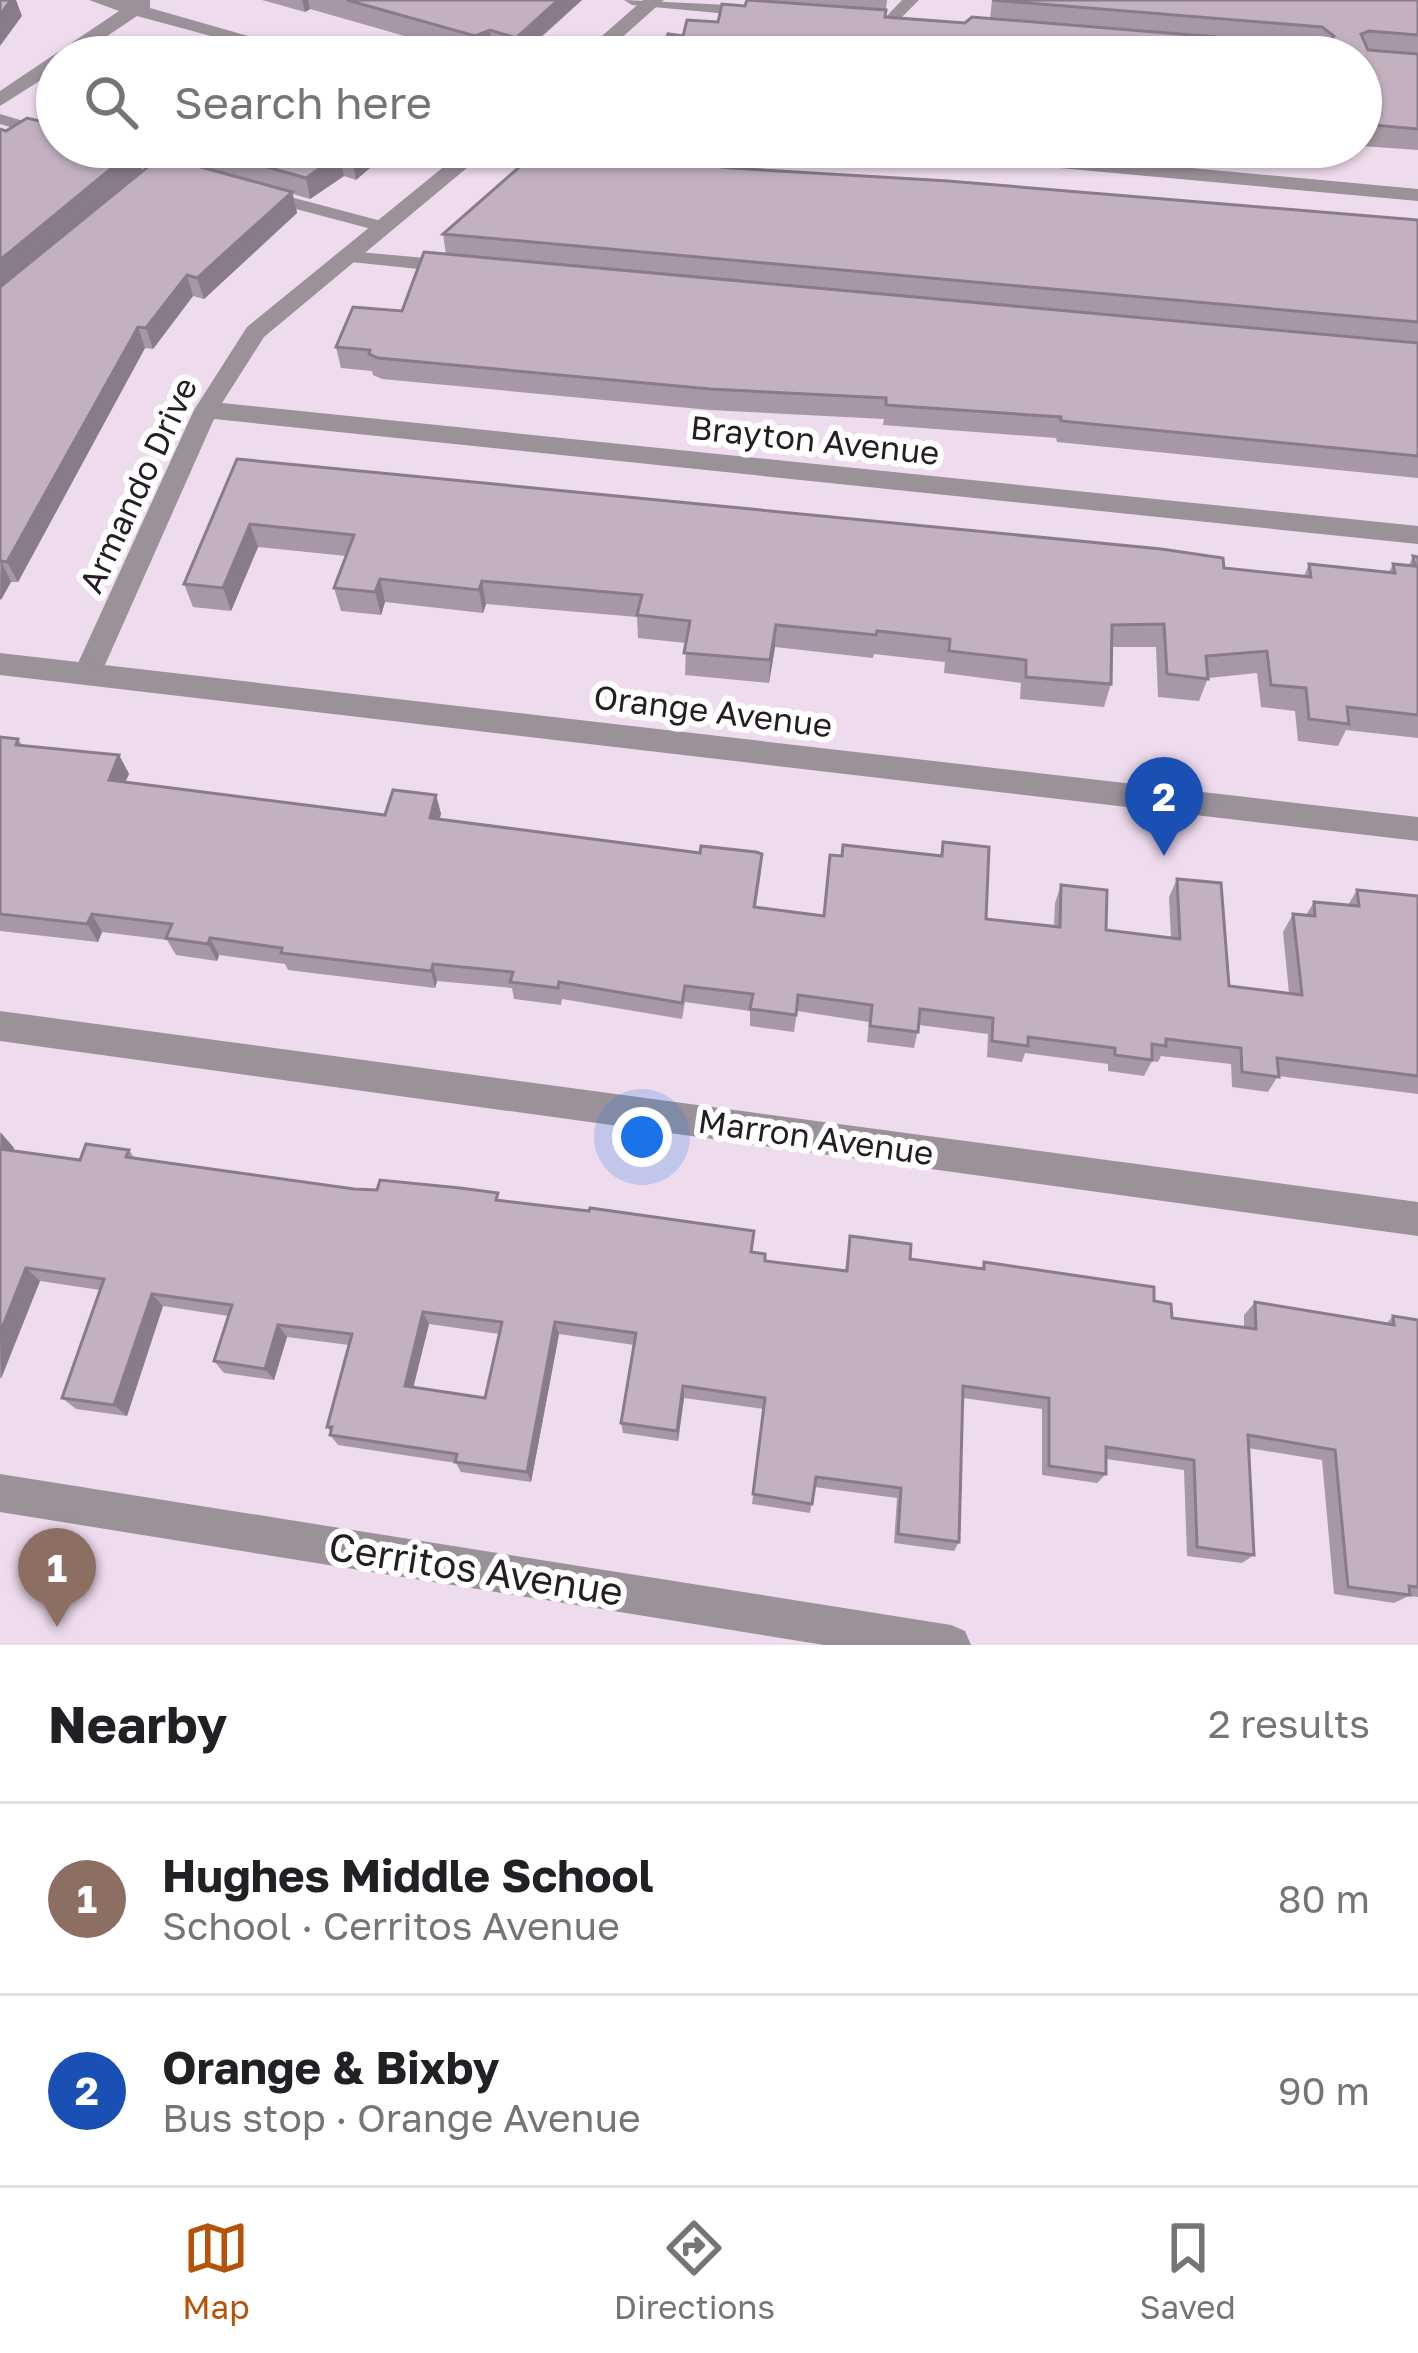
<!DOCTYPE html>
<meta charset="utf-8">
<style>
:root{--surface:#fff;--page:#f6f6f6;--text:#202124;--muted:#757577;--line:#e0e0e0;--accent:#b45309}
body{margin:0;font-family:"Golos Text",sans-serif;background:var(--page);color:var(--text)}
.you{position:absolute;left:642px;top:1137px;width:42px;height:42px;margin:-30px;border:9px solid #fff;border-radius:50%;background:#1a73e8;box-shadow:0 0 0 18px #1a73e833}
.badge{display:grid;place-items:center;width:78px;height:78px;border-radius:50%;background:var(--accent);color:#fff;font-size:39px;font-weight:700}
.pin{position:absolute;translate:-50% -99px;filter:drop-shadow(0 3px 6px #0008)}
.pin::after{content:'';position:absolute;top:63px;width:42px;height:36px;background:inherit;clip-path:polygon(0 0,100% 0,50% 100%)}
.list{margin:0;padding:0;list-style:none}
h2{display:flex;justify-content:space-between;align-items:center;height:156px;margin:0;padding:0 48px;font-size:51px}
h2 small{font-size:39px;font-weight:400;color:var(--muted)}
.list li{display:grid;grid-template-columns:78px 1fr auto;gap:36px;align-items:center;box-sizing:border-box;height:192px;padding:0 48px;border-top:3px solid var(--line)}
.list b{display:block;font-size:45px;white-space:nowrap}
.list p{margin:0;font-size:39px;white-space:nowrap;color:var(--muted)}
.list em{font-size:39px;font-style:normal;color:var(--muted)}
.icon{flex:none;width:66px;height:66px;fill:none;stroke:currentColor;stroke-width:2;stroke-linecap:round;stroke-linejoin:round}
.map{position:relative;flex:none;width:1418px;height:1645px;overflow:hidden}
.search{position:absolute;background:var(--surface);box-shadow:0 3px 9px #0004;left:36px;right:36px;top:36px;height:132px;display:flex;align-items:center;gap:30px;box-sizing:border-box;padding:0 42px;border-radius:66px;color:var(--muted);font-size:45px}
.sheet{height:540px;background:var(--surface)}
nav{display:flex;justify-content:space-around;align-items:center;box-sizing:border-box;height:168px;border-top:3px solid var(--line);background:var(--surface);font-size:33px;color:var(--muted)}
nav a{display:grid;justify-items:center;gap:6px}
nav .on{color:var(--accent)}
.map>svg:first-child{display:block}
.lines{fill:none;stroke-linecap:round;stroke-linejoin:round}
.service{fill:#9a9199;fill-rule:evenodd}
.minor{fill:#9a9199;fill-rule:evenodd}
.tertiary{fill:#9a9199;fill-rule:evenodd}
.wall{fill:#a898a7;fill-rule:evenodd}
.shaded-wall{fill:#887c88}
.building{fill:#c3b1c2;stroke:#887c88;stroke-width:3;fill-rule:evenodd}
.labels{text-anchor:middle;stroke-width:12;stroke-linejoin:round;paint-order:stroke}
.street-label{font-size:33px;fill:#241d23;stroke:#fff}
.near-street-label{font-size:39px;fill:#241d23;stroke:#fff}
</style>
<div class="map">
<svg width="1418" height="1645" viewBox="0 0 1418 1645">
<rect width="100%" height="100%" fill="#eedbed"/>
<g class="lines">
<g class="service">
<path d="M624,0L750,6L758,11L750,16L632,5Z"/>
<path d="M902,0H919L894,25H884V19Z"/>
<path d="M0,114L57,131V141L0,124Z"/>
<path d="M87,147H113L188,172L179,177Z"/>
<path d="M264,190L389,223L392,227L383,232L258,199V191Z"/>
<path d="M347,251L448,260L457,266L448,272L341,261L338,257Z"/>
</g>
<g class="minor">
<path d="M89,0H150V8L321,57H288L137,16L76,57H57V70L0,106V91L119,11Z"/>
<path d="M643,0H664L600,57H578Z"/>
<path d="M468,147H492L264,337L222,403L1418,526V544L214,419L101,674L87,685L77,682L73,674L194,410L247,327Z"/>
<path d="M884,147H964L1418,189V201L895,153Z"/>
<path d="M0,1011L1418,1202V1236L0,1041Z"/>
<path d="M0,1474L951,1625L965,1631L971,1645H824L0,1512Z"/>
</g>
<path class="tertiary" d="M0,653L1418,817V841L0,675Z"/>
</g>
<g class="wall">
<path d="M262,0H582L520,57H512L492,51L478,57L310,9L305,12Z"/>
<path d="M747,0H887L885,17L965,23L990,18L992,0H1418V150L1361,146V57L683,36L718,22L745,6Z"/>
<path d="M57,99V147L135,149L142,170L51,246L179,161L130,147H394L356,180L344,176L310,199L293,194L297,213L204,299L193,296L153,349L145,348L18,582H11L0,600V129L6,131L52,124L53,118L48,105Z"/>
<path d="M542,160L616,165L730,168L1418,220V478L1057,442L1056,438L883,425L884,419L710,410L382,379L373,375L372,371L341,368L336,347L402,311L446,254L443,234Z"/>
<path d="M237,459L1304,576L1309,564L1389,572L1393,564L1409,565L1413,556L1418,557V738L1346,730L1338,746L1298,741L1295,711L1261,707L1257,673L1208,678L1199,701L1158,697L1156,647H1111V684L1104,707L1020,699L1021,683L944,673L945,662L874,654L873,658L775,647L769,683L685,675L686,643L638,638L637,617L486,604L483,613L385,602L381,615L341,611L334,588L346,556L258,547L231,611L193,607L184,584Z"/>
<path d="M0,737L18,739L22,745L119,755L129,774L125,782L385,815L436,795L441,814L439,820L761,872L756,907L824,916L842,856H940L943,842L986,919L1054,927L1055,903L1061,885L1106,930L1171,938L1169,897L1177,879L1229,986L1289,993L1283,932L1293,914L1306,915L1314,902L1348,905L1357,890L1418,896V1094L1278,1076L1268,1092L1232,1087L1231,1064L1161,1056L1158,1062L1152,1061L1144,1076L1108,1071V1064L1025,1053L1022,1062L987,1057L988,1034L919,1025L914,1048L867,1042L869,1022L797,1011L794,1032L750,1026V1011L685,1002L682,1019L562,999L561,1005L514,999L512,988L437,981L435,988L288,970L285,964L219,955L217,961L176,955L167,940L102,932L98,942L0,931Z"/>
<path d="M0,1132L14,1148L13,1151L80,1160L129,1150L135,1159L354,1189L500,1200L752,1252L765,1261L845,1271L850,1236L910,1259L981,1269L984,1262L1154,1301L1172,1318L1244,1328V1315L1255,1302L1386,1324L1393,1316L1418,1320V1597L1409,1596L1394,1603L1334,1594L1322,1460L1248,1448L1254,1555L1242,1563L1187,1556L1184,1470L1106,1459V1474L1097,1483L1042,1475V1409L963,1398L959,1542L954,1551L894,1543L897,1498L814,1487L810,1513L752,1504L764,1409L684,1398L678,1441L623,1433L621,1423L634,1345L559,1334L531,1482L461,1472L456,1463L338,1445L330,1435V1431L327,1427L349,1345L287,1337L274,1380L224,1373L214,1361L228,1316L163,1306L127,1416L76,1409L62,1398L100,1290L40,1281L0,1379ZM429,1324L499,1334L485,1398L413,1387Z"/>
</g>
<g class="shaded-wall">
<path d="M11,0H16L22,16L0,46V15Z"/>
<path d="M302,0H308L310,9L305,12Z"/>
<path d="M558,0H582L518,57L516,38Z"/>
<path d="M490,30L492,51L478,57L475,36Z"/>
<path d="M366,147H394L356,180L352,159Z"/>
<path d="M135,149L142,170L0,288V260Z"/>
<path d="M339,155L344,176L310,199L306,178Z"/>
<path d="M292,192L297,213L204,299L197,278Z"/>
<path d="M187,275L193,296L153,349L146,328Z"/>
<path d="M138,327L145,348L18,582L7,562Z"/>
<path d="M250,524L258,547L231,611L223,588Z"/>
<path d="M1,561L11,582L1,600L0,598Z"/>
<path d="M380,579L385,602L381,615L375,592Z"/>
<path d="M482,581L486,604L483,613L479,590Z"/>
<path d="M776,625L775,647L769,683L770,660Z"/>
<path d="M119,755L129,774L118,798L109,780Z"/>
<path d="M436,795L441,814L434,837L430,818Z"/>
<path d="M92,914L102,932L98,942L87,924Z"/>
<path d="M210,938L219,955L217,961L208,944Z"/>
<path d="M433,964L437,981L435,988L431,971Z"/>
<path d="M1,1133L14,1148L8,1163L0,1155Z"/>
<path d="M26,1268L40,1281L1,1379L0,1333Z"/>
<path d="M152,1294L163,1306L127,1416L114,1405Z"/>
<path d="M423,1312L429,1324L411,1397L405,1386Z"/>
<path d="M555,1322L559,1334L531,1482L527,1472Z"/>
<path d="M278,1325L287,1337L274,1380L265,1369Z"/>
<path d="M683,1386L684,1398L678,1441L677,1431Z"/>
</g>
<g class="building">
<path d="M0,0H11L0,15Z"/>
<path d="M347,0H558L516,38L490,30L475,36Z"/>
<path d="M747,0L886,10L885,17L965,23L972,17L1264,41H1330L1334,36L1322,27L992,0H1418V35L1369,31L1361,34L1368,50L1418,54V129L1361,124V57H662L668,34L683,36L687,20L718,22L722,4L745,6Z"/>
<path d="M121,39L172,54L176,50L198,57H89Z"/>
<path d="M57,99V147H130L135,149L0,260V129L6,131L27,118L52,124L54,110L48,105Z"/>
<path d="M197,147H366L352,159L339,155L306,178Z"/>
<path d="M558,147H567L616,165L620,154L730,168L948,181L1418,220V322L443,234L532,156L542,160Z"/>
<path d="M161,156L292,192L197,278L187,275L146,328L138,327L7,562L1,561L0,563V287Z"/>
<path d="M424,252L1418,343V456L1061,421V417L886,405V398L710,389L378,358L369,354L370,350L336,347L353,307L402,311Z"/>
<path d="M237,459L1161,549L1223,558L1224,568L1311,577L1309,564L1395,573L1393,564L1415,566L1413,556L1418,557V715L1347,707L1349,724L1309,719L1306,688L1271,685L1267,651L1206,656L1208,679L1167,674L1164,624L1112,625L1111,684L1026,677V660L949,651L950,639L877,631L876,635L776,625L770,660L684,653L690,621L637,615L642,595L482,581L479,590L380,579L375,592L334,588L354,535L250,524L223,588L184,584Z"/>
<path d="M0,737L18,739L16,745L119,755L109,780L385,815L393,790L436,795L430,818L700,853L701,846L756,852L762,854L754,907L824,916L830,855L842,856L843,845L942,856L943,842L989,847L986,919L1060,927L1061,885L1107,890L1106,930L1180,939L1177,879L1221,883L1229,986L1302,995L1293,914L1315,916L1314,902L1359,906L1357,890L1418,896V1076L1277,1058L1279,1077L1242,1072L1241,1048L1166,1039V1046L1152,1044V1060L1115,1055V1048L1028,1037V1046L992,1041L993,1018L920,1009L918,1032L870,1026L872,1005L798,995L796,1015L750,1009L753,994L685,986L682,1003L559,982L558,988L510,982L513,972L433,964L431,971L281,953L282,948L210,938L208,944L166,938L172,924L92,914L87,924L0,914Z"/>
<path d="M86,1144L129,1150L126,1157L354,1189L377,1190L380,1180L460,1188L498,1193L496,1200L589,1211L590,1208L754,1231L751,1252L765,1254V1261L847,1271L850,1236L911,1244L910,1259L984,1269V1262L1154,1287V1301L1171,1304L1172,1318L1256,1329L1255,1302L1394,1325L1393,1316L1418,1320V1587L1409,1586L1410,1595L1348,1587L1335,1450L1248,1435L1254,1555L1197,1547L1194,1460L1106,1447V1474L1049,1466V1398L963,1386L959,1542L898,1534L901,1488L816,1477L812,1504L753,1494L765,1398L683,1386L677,1431L621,1423L636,1333L555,1322L527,1472L455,1462L457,1454L330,1435L332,1427H327L352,1334L278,1325L265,1369L214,1361L232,1305L152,1294L114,1405L62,1398L104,1279L26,1268L0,1333V1149L80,1160ZM423,1312L502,1322L485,1398L405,1386Z"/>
</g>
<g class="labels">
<g class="street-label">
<text transform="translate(815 440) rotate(6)" y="12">Brayton Avenue</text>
<text transform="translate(138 485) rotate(-65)" y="12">Armando Drive</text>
<text transform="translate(713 711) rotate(7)" y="12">Orange Avenue</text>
<text transform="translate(816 1137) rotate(8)" y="12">Marron Avenue</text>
</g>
<g class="near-street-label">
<text transform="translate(476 1569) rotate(9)" y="14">Cerritos Avenue</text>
</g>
</g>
</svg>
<div class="you"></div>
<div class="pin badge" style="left:57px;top:1627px;background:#8d6e63">1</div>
<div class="pin badge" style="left:1164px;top:856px;background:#1a4fb4">2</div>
<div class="search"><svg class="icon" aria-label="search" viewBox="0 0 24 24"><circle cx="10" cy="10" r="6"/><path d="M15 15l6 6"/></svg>Search here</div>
</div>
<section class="sheet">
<h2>Nearby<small>2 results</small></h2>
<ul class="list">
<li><span class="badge" style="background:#8d6e63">1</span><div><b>Hughes Middle School</b><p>School · Cerritos Avenue</p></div><em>80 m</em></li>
<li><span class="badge" style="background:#1a4fb4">2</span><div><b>Orange &amp; Bixby</b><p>Bus stop · Orange Avenue</p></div><em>90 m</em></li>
</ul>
</section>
<nav>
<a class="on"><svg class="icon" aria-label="map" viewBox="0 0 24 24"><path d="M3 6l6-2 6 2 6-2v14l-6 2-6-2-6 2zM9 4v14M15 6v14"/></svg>Map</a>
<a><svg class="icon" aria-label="directions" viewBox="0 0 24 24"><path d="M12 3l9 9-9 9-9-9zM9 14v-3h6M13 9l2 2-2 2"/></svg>Directions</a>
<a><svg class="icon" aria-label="saved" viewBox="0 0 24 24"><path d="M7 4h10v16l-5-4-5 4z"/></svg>Saved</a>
</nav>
